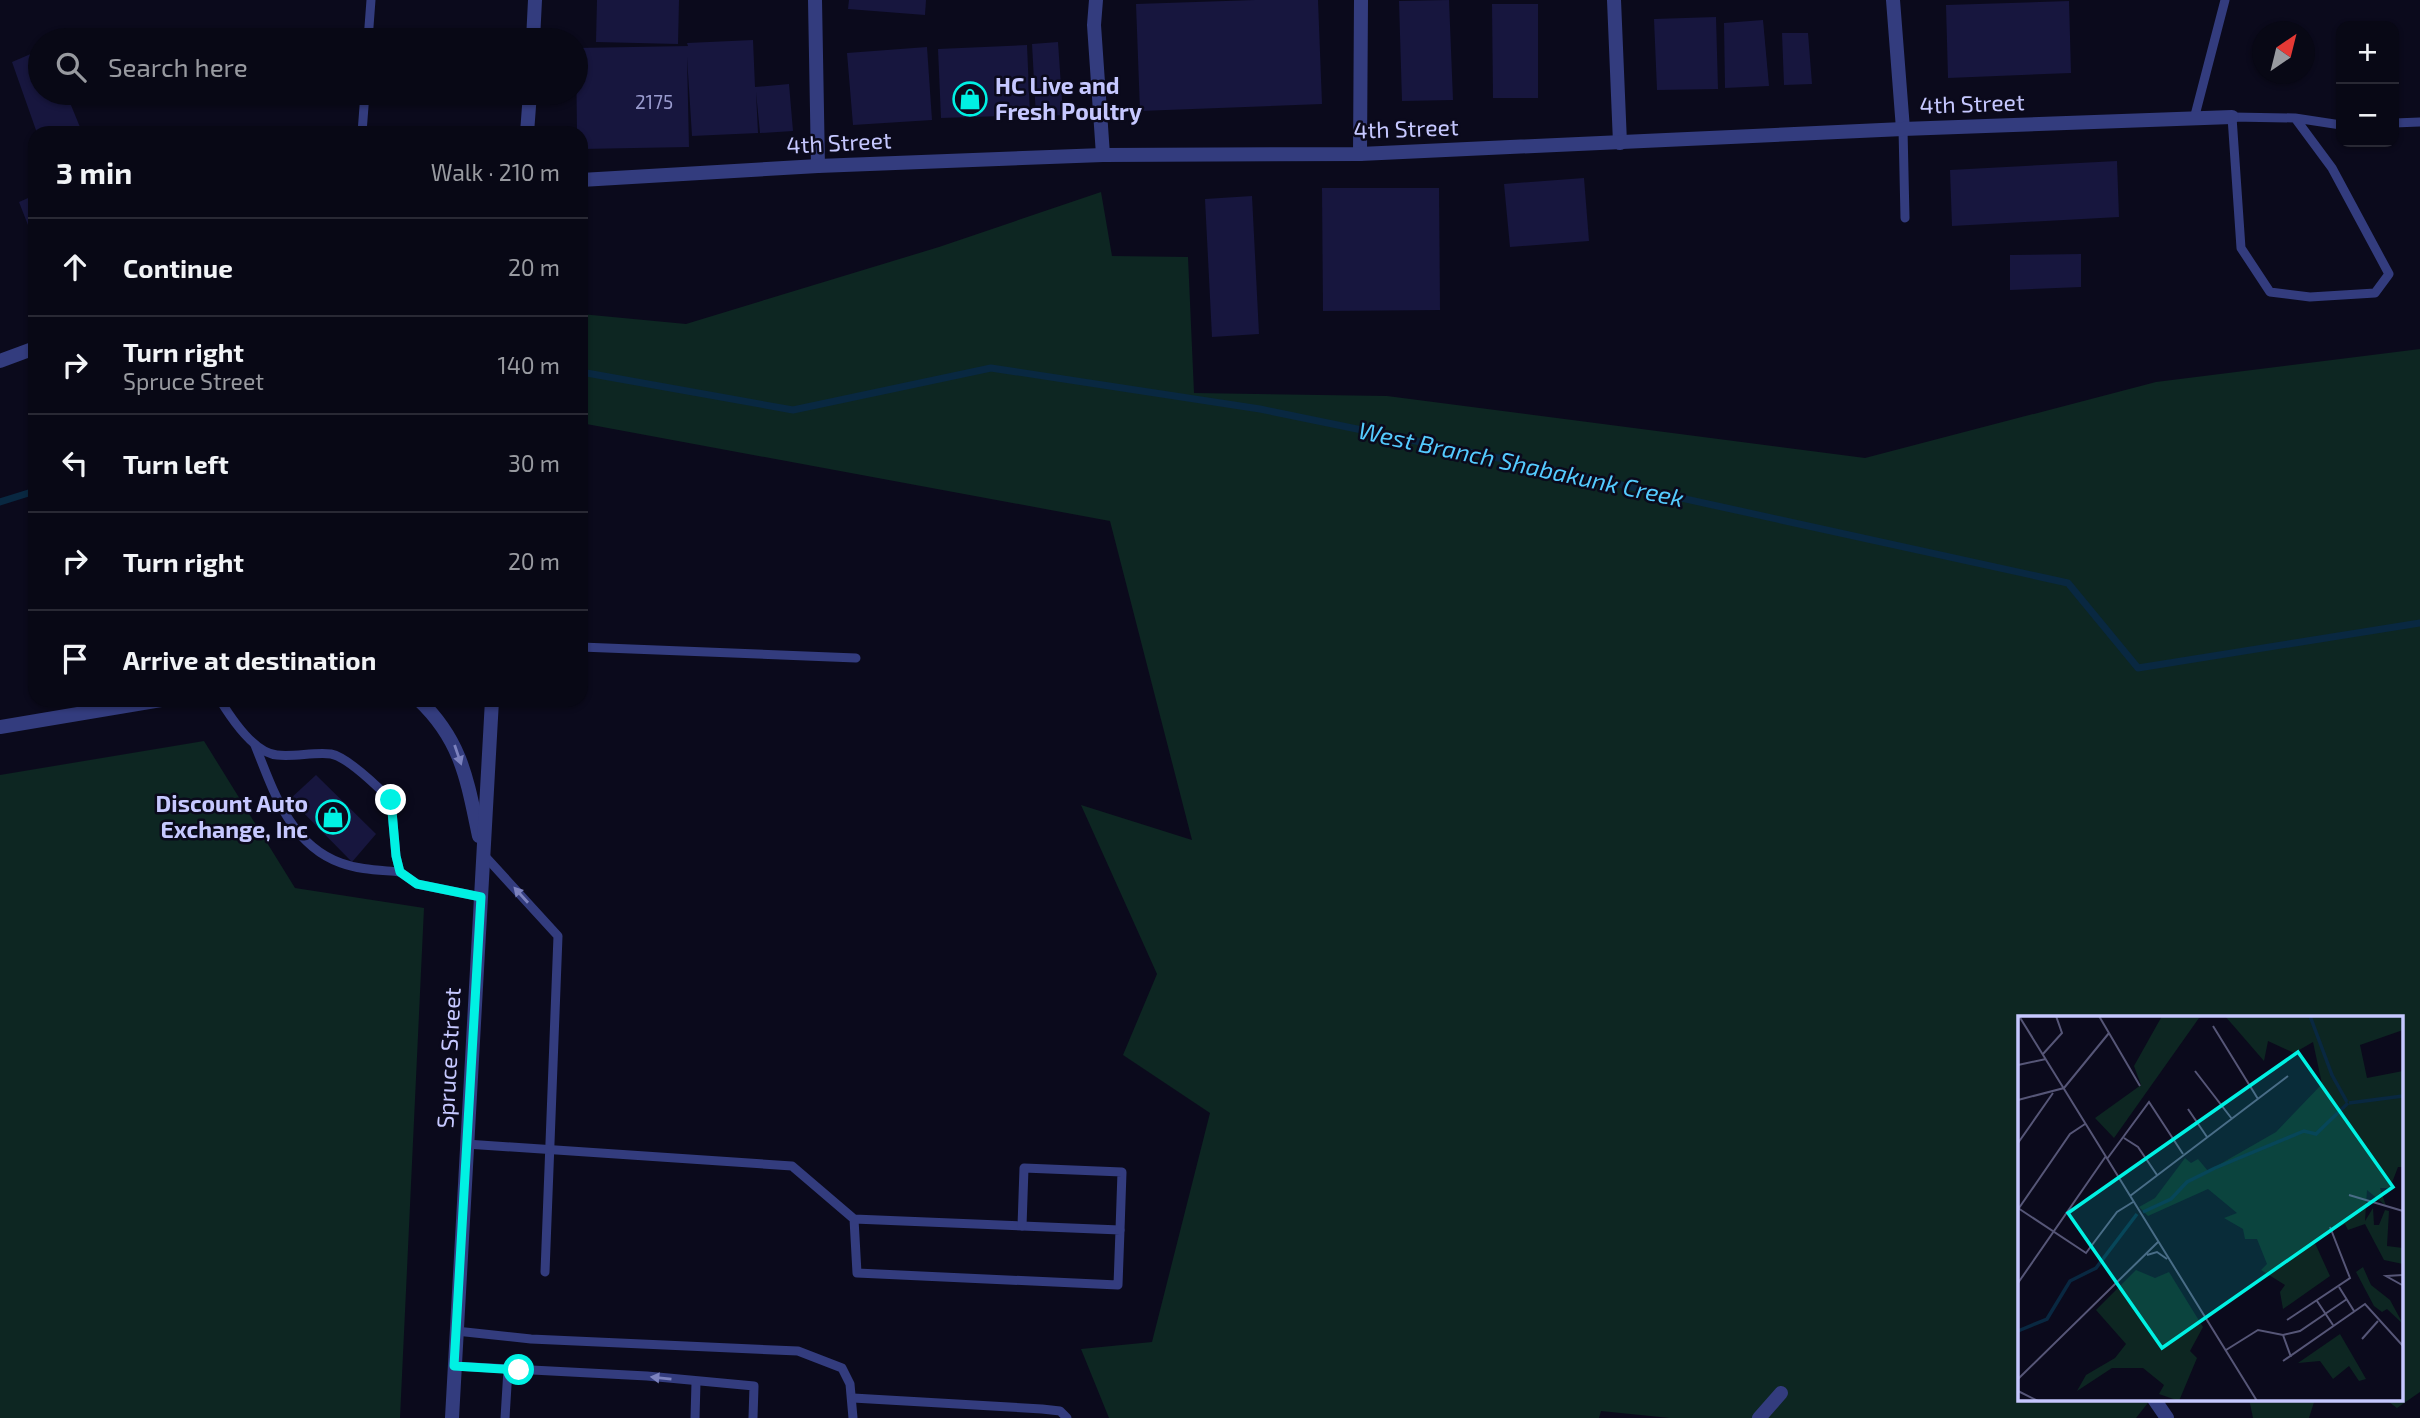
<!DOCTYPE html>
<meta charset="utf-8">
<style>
:root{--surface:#080815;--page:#11111e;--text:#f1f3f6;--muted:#989aa0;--line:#292934}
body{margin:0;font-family:"Exo 2",sans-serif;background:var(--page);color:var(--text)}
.controls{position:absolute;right:21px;top:21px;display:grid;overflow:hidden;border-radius:14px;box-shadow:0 2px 5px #0004}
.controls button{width:63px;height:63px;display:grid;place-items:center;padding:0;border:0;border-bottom:2px solid var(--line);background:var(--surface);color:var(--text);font:35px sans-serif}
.compass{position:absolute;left:2252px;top:21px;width:63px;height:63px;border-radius:50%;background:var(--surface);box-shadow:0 2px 5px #0004;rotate:35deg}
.stop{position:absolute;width:21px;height:21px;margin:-16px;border:5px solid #00f1e3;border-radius:50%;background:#fff}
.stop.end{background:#00f1e3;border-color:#fff;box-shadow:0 2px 7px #0008}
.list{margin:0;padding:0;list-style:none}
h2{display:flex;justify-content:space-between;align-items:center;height:91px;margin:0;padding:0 28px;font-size:30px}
h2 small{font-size:23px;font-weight:400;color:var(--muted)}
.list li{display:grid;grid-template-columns:46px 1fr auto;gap:21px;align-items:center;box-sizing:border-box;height:98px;padding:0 28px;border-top:2px solid var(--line)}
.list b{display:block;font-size:26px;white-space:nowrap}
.list p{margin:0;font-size:23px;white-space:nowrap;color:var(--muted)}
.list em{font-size:23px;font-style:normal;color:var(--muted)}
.icon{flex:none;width:38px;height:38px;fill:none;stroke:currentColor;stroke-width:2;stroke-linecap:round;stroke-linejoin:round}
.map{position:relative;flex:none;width:2420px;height:1418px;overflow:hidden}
.search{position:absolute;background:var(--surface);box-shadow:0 2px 5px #0004;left:28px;top:28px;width:560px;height:77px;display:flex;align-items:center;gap:18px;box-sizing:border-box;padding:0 24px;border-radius:38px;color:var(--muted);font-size:26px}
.panel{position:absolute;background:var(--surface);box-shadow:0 2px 5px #0004;left:28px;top:126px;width:560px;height:581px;border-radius:21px}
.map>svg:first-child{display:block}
.green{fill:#0d2622}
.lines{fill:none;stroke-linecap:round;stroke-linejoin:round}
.stream{stroke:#092841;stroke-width:7}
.building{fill:#17163e}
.service{stroke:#333c7e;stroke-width:9}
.minor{stroke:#333c7e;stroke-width:14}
.tertiary{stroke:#333c7e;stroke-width:14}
.oneway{fill:#7c82be}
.route{stroke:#00f1e3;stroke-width:9}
.labels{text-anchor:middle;stroke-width:5;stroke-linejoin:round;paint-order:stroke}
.number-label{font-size:19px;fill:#9a9ccf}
.poi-label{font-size:23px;font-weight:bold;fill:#c6c8ff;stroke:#0b0a1c;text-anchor:start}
.street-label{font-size:23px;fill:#c6c8ff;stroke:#0b0a1c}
.water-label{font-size:24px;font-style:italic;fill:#54cbff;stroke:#0b0a1c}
.inset-river{fill:none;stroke:#092841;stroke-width:3.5}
.inset-road{fill:none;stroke:#565677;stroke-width:2}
.view{fill:#00f1e3;fill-opacity:0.15;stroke:#00f1e3;stroke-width:3.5}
.inset-edge{fill:none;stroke:#c6c8ff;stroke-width:3.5}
</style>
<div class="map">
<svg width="2420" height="1418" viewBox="0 0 2420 1418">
<rect width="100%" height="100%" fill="#0b0a1c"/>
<g class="green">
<path d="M1101,192L1112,256L1188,257L1194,393L1387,396L1865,458L2156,382L2420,349V1392L2397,1408L2385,1399H2401V1017H2019V1399H2151L2136,1418H1670L1601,1411L1599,1418H1109L1081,1349L1152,1342L1210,1113L1123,1055L1157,974L1081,805L1192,840L1110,521L581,423V314L686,324L939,247Z"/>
<path d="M204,741L295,888L424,908L400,1418H0V775Z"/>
<path d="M2249,1399H2315L2309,1418H2253Z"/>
</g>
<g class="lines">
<g class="stream">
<path d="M581,372L793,410L991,368L1260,409L1508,460L2068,583L2138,668L2420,623"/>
<path d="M0,502L35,491"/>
</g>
</g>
<g class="building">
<path d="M597,0H679L678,44L596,42Z"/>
<path d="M849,0H926L925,15L848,9Z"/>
<path d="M1255,0H1318L1322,104L1140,111L1136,4Z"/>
<path d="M1449,0L1453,100L1402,101L1399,1Z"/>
<path d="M2069,1L2071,73L1948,78L1946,5Z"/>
<path d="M1492,4H1538V98H1493Z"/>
<path d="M1716,17L1718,89L1657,90L1654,19Z"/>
<path d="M1763,20L1769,86L1725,88L1724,23Z"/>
<path d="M1782,33H1808L1812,84L1784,85Z"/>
<path d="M753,40L755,87L789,84L793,131L760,133L756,92L758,133L692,136L687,57L689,147L581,149V133H577L576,48L688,46L687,43Z"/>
<path d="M1058,42L1063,115L1036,117L1032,44Z"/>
<path d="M1027,45L1030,115L941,118L938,49Z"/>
<path d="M927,47L932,120L853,125L847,53Z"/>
<path d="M40,50V93H66L82,132L37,133L12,62Z"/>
<path d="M2117,161L2119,217L1952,226L1950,170Z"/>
<path d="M1584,178L1589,241L1510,247L1504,184Z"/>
<path d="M1322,188H1439L1440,310L1323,311Z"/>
<path d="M35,195V243L19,202Z"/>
<path d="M1252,196L1259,334L1212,337L1205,199Z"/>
<path d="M2081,254V287L2010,290V255Z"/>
<path d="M316,775L376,834L352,862L290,799Z"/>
</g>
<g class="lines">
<g class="service">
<path d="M368,40L371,0"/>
<path d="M2295,118L2332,168L2389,274L2375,293L2310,297L2270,292L2241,248L2232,117L2295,118L2341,125"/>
<path d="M2194,119L2225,0"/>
<path d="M2394,123L2420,122"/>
<path d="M1903,129L1905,218"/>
<path d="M362,133L365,93"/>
<path d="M581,647L856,658"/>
<path d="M220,700C231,718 254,753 277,755C294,757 314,752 331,754C347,757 379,788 391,800L396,856L400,872L417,884L481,897"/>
<path d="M255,745C273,790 290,845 341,863C360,870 380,870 400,872"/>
<path d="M483,854L558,936L545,1272"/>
<path d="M466,1144L792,1166L854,1219L1120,1230L1118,1285L857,1273L854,1219"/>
<path d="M1022,1226L1024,1168L1122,1172L1120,1230"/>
<path d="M456,1331L531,1339L798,1351L842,1368L850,1384L853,1418"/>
<path d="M454,1366L647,1376L754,1386L753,1418"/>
<path d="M853,1398L1042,1409L1060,1411L1067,1418"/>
<path d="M505,1418L508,1369"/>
<path d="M695,1418L696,1382"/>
</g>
<g class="minor">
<path d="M815,0L818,166"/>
<path d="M1096,0L1094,25L1103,155"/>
<path d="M1614,0L1620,143"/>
<path d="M1893,0L1903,129"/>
<path d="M1360,154L1361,0"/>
<path d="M581,180L818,166L1103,155L1360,154L1903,129L2232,117"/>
<path d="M0,361L35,348"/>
<path d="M2154,1399L2167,1418"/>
<path d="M1759,1418L1781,1393"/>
</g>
<g class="tertiary">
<path d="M533,40L535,0"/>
<path d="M527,133L530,93"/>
<path d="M419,700C462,741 467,780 479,836"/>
<path d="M0,727L161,700"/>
<path d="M452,1418L492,700"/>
</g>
</g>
<defs><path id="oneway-solid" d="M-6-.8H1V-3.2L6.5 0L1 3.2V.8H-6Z" transform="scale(1.75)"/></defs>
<g class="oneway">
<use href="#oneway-solid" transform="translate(458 755) rotate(71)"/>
<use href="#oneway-solid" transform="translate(521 895) rotate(-132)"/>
<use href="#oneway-solid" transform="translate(661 1378) rotate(-174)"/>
</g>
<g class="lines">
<path class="route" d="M391,800L396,856L400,872L417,884L481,897L454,1366L519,1370"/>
</g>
<defs>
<symbol id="shop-ring" viewBox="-11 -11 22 22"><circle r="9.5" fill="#0b0a1c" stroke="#00f1e3" stroke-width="1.5"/><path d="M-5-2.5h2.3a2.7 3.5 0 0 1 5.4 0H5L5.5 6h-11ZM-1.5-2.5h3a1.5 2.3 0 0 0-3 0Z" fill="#00f1e3"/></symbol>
</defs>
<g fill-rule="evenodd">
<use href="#shop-ring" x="951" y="80" width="38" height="38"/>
<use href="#shop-ring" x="314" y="798" width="38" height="38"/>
</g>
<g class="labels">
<g class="number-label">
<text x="654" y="109">2175</text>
</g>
<g class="poi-label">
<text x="995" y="94">HC Live and<tspan x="995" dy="26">Fresh Poultry</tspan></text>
<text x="308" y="812" text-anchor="end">Discount Auto<tspan x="308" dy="26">Exchange, Inc</tspan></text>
</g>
<g class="street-label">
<text transform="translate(1972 104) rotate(-2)" y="8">4th Street</text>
<text transform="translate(1406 129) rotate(-2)" y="8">4th Street</text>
<text transform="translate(839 143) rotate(-3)" y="8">4th Street</text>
<text transform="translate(449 1058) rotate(-87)" y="8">Spruce Street</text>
</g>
<g class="water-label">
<text transform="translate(1521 465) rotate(12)" y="8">West Branch Shabakunk Creek</text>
</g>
</g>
<g transform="translate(2018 1016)">
<rect width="385" height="385" fill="#0b0a1c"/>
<path d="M144,0H188L181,2L96,122L77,102L123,69L116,50ZM207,0H385V14L342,29L349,62L385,55V151H380L372,172H362L368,190L349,174L347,205L355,192L356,209H361L367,194L371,195L369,230L385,232V248L366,244L347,208L330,214L327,208L296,225L312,260L265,293L262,276L267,269L243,254L249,248L239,223H227L225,213L206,202L219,197L190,173L130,200L121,191L137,182L167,142L173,147L180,143L190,155L258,116L304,68L295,26L276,37L250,25L246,45ZM345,251L353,269L372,284L385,308L369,293L364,296L356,290L338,256ZM118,254L137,262L151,256L185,311L172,335L179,342L161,385L141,378L146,369L125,352H94L59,375L68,359L97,342L108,328L78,294ZM322,318L340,349L348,363L341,365L331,350L315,363L302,345L280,347Z" fill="#0d2622"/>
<path class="inset-river" d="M292,0L314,59L329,86M331,87L385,80M125,196L153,183L169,166L197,152L286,115L298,118L330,87M0,315L29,303L52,265L78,252L119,198"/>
<path class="inset-road" d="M1,0L239,385M81,0L122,70M195,10L240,83M25,38L44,17L38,0M0,49L28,43M177,55L214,103M0,84L46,72L91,17M170,93L189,121M106,122L120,131L139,159M0,127L35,77M89,143L131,86L165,138M331,179L385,195M112,180L270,60M0,192L68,237L99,196L115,186M1,192L52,118L67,108M129,239L139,236L149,243M0,267L88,140M384,269L368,260L385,259M321,271L336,295M299,285L315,309M269,304L332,262L312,211M265,319L273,341M344,323L360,305M208,334L240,314L265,319L282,315L329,283M265,345L347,288L385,330M0,363L140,226M0,375L20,385"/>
<path class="view" d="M280,36L375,171L144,332L50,197Z"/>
<rect width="385" height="385" class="inset-edge"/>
</g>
</svg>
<div class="controls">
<button>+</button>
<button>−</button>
</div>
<svg class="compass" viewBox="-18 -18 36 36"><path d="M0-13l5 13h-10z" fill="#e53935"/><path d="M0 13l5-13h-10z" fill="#989aa0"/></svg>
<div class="stop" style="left:519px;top:1370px"></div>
<div class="stop end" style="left:391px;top:800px"></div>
<div class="search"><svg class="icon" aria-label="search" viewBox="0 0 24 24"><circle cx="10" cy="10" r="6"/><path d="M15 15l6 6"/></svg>Search here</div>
<section class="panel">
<h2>3 min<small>Walk · 210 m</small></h2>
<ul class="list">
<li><svg class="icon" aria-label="ahead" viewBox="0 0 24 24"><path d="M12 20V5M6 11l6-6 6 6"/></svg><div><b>Continue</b></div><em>20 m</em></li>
<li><svg class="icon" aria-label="right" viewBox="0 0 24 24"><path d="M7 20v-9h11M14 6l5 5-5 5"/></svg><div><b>Turn right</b><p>Spruce Street</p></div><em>140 m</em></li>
<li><svg class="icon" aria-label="left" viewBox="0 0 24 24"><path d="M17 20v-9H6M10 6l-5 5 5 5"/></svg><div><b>Turn left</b></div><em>30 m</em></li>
<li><svg class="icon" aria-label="right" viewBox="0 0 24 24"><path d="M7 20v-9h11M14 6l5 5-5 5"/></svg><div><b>Turn right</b></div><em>20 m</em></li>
<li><svg class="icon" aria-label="arrive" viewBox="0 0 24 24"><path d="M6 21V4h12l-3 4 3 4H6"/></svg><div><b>Arrive at destination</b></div></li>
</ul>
</section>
</div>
